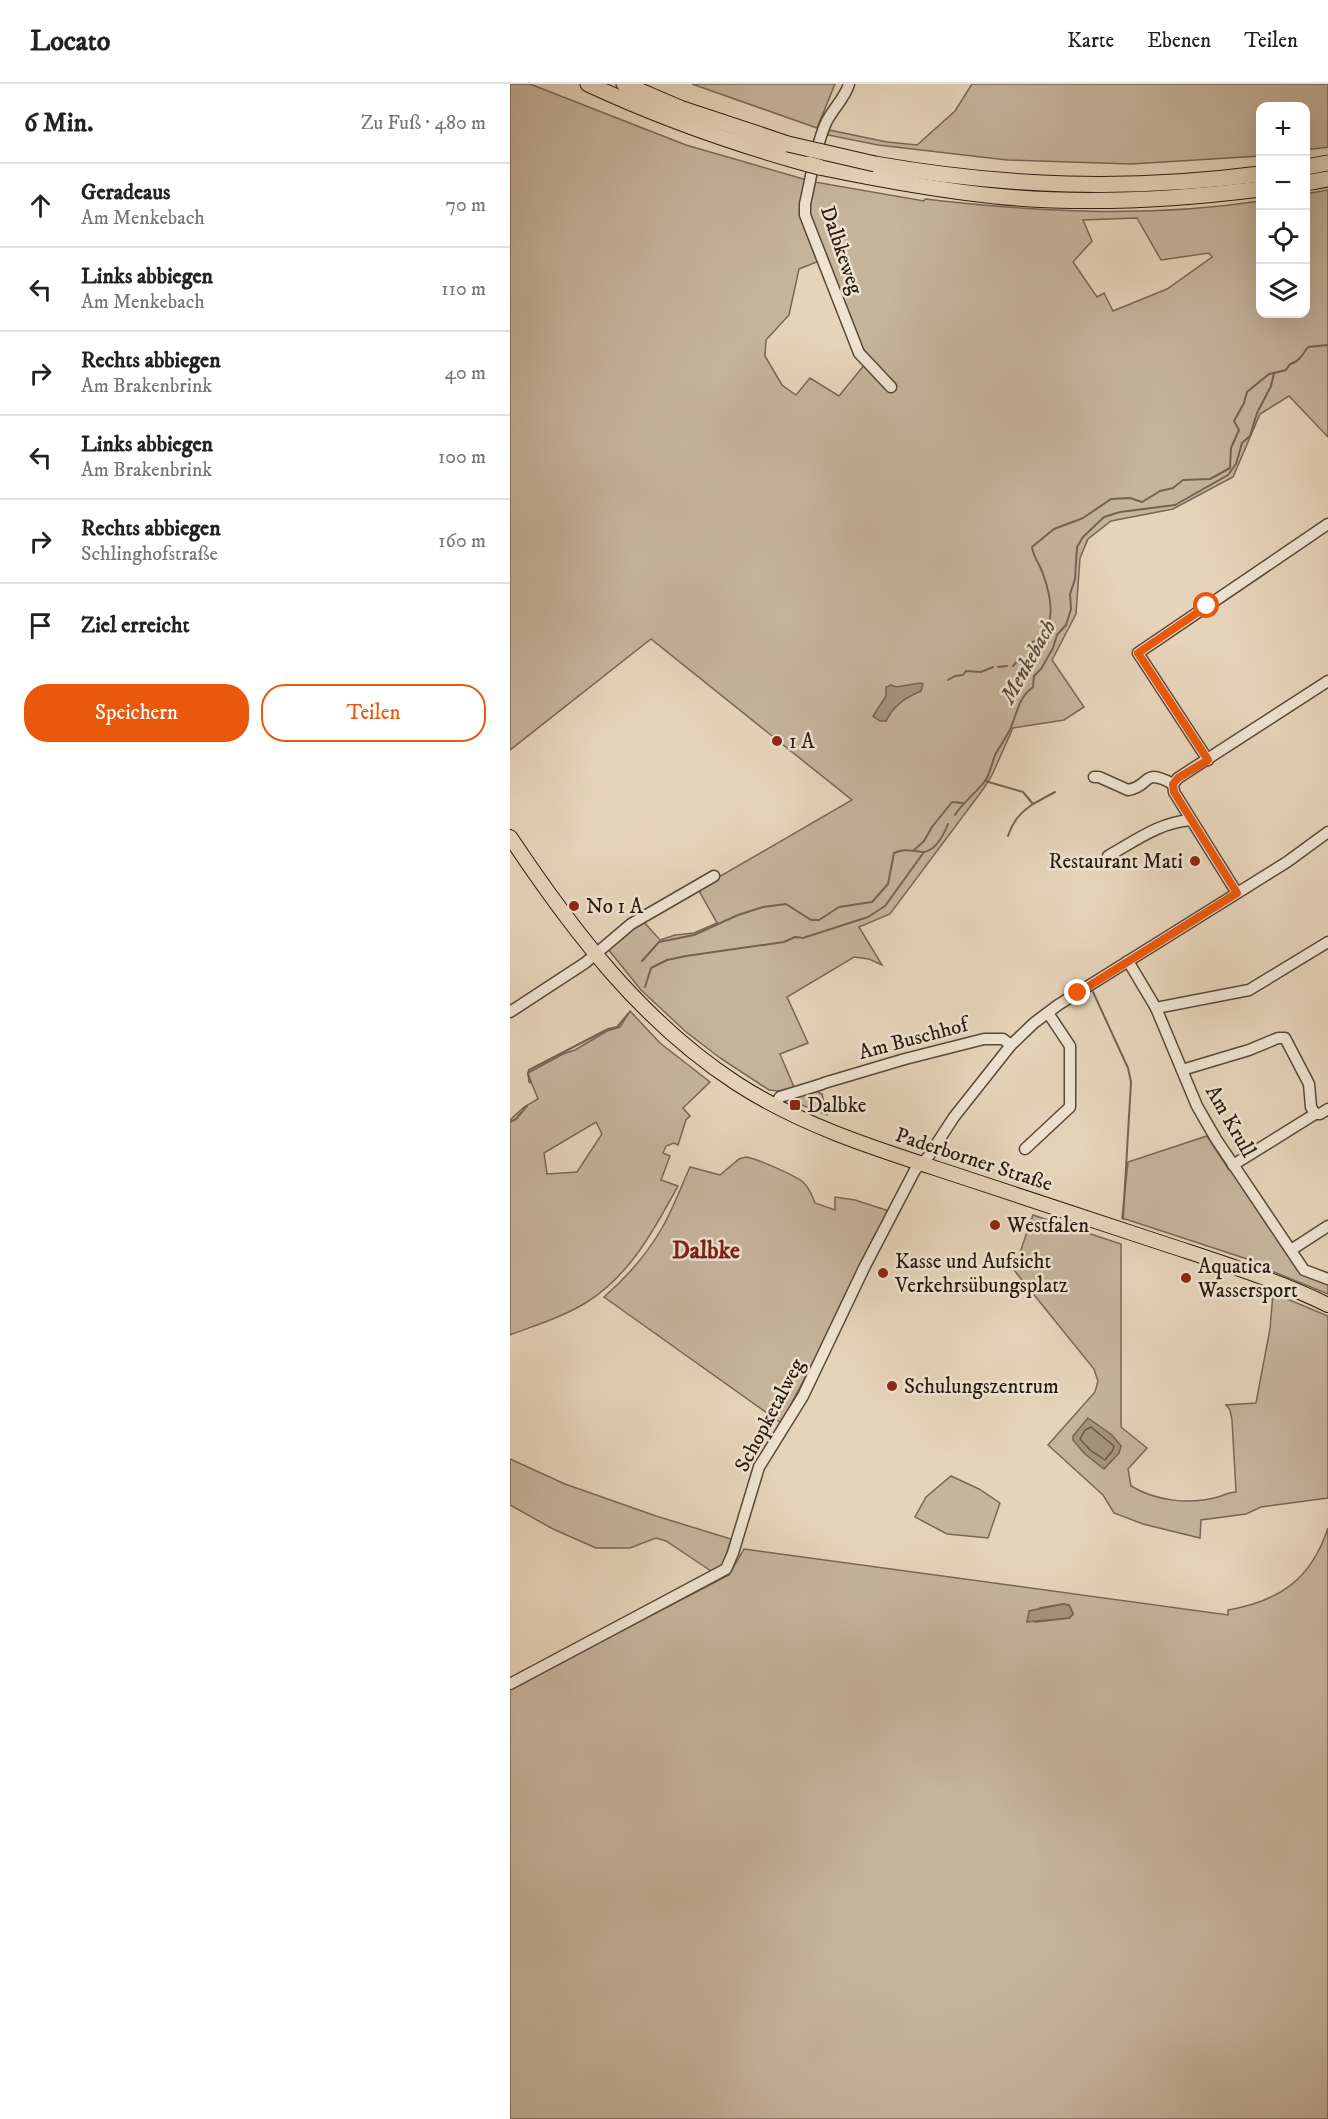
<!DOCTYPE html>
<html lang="de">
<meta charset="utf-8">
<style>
:root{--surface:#fff;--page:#f6f6f6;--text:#222;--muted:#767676;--line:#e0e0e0;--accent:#ea580c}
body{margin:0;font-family:"IM FELL DW Pica",serif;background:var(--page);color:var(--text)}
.controls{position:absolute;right:18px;top:18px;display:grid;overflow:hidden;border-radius:12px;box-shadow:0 6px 24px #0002}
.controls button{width:54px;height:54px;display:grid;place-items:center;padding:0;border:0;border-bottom:2px solid var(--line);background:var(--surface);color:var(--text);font:30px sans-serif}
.stop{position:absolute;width:18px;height:18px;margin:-14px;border:4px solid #ea580c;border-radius:50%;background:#fff}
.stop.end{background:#ea580c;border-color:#fff;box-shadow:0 2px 6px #0008}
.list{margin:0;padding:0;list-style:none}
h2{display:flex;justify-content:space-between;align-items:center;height:78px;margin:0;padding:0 24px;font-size:26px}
h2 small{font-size:20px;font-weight:400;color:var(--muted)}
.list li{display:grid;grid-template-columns:39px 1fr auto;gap:18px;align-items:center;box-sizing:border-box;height:84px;padding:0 24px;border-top:2px solid var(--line)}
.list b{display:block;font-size:22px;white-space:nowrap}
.list p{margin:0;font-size:20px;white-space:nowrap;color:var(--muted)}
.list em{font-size:20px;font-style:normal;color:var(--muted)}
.actions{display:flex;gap:12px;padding:18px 24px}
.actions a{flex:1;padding:14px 0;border:2px solid var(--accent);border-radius:24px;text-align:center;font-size:21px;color:var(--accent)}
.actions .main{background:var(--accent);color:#fff}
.icon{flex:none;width:33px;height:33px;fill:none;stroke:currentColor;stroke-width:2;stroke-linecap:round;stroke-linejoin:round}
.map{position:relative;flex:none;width:818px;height:2035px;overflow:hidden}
header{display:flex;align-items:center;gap:36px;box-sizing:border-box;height:84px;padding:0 30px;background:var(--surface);border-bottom:2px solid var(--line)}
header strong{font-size:28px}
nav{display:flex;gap:33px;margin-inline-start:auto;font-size:21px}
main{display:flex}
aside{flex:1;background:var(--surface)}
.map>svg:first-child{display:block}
.green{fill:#c6b49d;stroke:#786656;stroke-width:1.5;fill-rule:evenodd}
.water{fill:#a69480;stroke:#746352;stroke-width:1.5}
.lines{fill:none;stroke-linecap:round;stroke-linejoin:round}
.shore{stroke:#685647;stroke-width:1.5}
.stream{stroke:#746352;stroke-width:2}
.minor-casing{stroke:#584839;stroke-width:13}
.major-casing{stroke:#29190e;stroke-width:16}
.highway-casing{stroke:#29190e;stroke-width:17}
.minor{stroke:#efe3d2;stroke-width:10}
.major{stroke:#e6d4ba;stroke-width:14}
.highway{stroke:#e6d4ba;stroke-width:15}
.highway-bridge-casing{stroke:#29190e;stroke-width:17;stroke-linecap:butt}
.highway-bridge{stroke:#e6d4ba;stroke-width:15}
.route{stroke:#ea580c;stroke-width:8}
.poi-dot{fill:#8f2418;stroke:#efe3d2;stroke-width:2}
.labels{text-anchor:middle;stroke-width:5;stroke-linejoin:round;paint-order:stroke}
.street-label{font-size:21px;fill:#29190e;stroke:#efe3d2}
.poi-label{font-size:21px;fill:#29190e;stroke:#efe3d2;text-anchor:start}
.water-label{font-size:22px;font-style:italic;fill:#5b4a3c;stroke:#efe3d2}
.quarter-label{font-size:24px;font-weight:bold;fill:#7a1f14;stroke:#efe3d2}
</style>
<header>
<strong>Locato</strong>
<nav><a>Karte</a><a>Ebenen</a><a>Teilen</a></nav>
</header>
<main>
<aside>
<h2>6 Min.<small>Zu Fuß · 480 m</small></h2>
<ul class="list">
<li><svg class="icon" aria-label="ahead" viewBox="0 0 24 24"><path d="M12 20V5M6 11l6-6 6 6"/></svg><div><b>Geradeaus</b><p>Am Menkebach</p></div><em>70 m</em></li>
<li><svg class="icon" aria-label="left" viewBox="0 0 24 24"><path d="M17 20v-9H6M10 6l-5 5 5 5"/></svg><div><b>Links abbiegen</b><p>Am Menkebach</p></div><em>110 m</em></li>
<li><svg class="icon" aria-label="right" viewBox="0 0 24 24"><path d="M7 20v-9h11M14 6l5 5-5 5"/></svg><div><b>Rechts abbiegen</b><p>Am Brakenbrink</p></div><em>40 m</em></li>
<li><svg class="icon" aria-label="left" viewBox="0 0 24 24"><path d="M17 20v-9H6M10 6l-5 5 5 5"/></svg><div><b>Links abbiegen</b><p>Am Brakenbrink</p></div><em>100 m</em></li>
<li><svg class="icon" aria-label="right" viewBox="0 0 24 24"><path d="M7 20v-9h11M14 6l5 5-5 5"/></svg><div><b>Rechts abbiegen</b><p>Schlinghofstraße</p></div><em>160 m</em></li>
<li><svg class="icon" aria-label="arrive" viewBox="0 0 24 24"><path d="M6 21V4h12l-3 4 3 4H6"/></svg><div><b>Ziel erreicht</b></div></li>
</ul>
<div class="actions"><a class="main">Speichern</a><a>Teilen</a></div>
</aside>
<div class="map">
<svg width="818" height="2035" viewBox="0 0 818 2035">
<rect width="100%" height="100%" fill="#e6d4ba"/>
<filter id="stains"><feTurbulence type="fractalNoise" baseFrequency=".00333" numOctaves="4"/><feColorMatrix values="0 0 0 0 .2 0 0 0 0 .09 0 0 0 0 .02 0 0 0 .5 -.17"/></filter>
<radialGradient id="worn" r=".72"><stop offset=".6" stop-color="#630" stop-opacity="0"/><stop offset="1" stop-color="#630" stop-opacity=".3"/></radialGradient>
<g class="green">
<path d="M0,0H20L176,61L297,96L292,119L309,177L289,185L279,231L256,256L255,272L272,301L286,311L300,294L329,312L355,280L299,131V121L305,98L414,117L415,115C526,128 639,134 750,117V230H796V110L818,106V353L779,312L750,330L723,393L663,425L601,437L578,455L570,474L566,530L542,576L574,623L554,636L503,644L482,691L474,704L380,830L349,843L372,881L359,875L344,873L277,913L298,959L270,970L284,1003L269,1007L259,1006L210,974L175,947L131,906L98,865L133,837L150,856L165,851L184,849L207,839L188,805L342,716L141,555L0,666ZM627,134L651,176L699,169L702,173L657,205L603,227L594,209L587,213L563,178L582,157L573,136Z"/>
<path d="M182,0H325L307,44Z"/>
<path d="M462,0H818V63L796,66V22H750V72L621,80L497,76L368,61L318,51L319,46L377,58L407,61L445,27Z"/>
<path d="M120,927L150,959L200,998L173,1024L180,1032L176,1036L168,1061L164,1059L156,1062L153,1069L160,1072L151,1096L168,1102C144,1146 120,1191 77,1218C53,1233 26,1241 0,1251V1036L14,1023L28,1015L22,1000L19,998L18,989L53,970L65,966L97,947L110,943ZM86,1038L92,1050L67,1088L37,1090L34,1069Z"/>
<path d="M306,1007L312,1010L317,1031L279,1016L281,1013Z"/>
<path d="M697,1052L719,1086L723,1085L791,1188L818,1199V1210L742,1179L740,1176L612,1134L618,1078Z"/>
<path d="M236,1073C248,1075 284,1091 293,1098C299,1104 302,1110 305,1119L325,1126V1113L345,1116L379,1127L319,1248L271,1339L94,1213C117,1193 137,1170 152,1144C163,1125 171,1103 180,1083L210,1091L229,1075Z"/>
<path d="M523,1131L611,1160V1343L637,1364L618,1385L621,1402C646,1417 679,1421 708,1413C715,1411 719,1408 726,1408L722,1336L720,1326L716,1321L746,1319L760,1245L763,1209L818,1232V1414L751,1423L736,1430L691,1436L690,1454L633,1440L604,1429L593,1411L538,1361L585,1308L588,1297L584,1285L504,1186Z"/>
<path d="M0,1375L55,1400L146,1432L221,1455L212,1485L204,1489L156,1457L146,1454L120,1464H86L43,1445L0,1421Z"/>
<path d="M441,1392L469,1405L490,1419L478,1454L437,1450L405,1433L416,1413Z"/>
<path d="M818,1444V2035H0V1605L219,1491L234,1465L718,1531V1526C769,1517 801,1496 818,1444ZM553,1520L559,1521L563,1529L560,1534L525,1538L530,1524Z"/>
</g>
<g class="water">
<path d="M410,599L413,600L411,607C395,614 384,621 376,637H370L363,632L376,612V603L381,601L386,603Z"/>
<path d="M578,1334L602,1351L611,1362L609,1369L594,1385L575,1370L563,1356V1352Z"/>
<path d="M553,1520L559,1521L563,1530L559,1534L517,1538L519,1527Z"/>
</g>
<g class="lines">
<path class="shore" d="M581,1343L604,1362L603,1366L595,1376L580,1366L570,1355L575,1346Z"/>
<g class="stream">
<path d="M521,559C549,547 541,512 533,490C530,480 523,473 522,463L544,445L573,434L601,415L620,414L632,418L650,407L663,404L673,396L700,395L720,384L721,364L729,346L724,337L734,319L737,308L759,290L764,289"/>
<path d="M503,582L510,574"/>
<path d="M488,583L497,582"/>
<path d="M438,596L445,592L453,591L456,587L471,588L483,583"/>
<path d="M475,697L513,708L523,720C510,729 503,737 498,752"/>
<path d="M523,720L545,708"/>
<path d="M445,731C453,718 466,709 475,697C480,690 482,679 485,671C489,664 493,658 497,651C507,635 506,615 523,603L524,592L531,585L543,564L547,551L556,541L561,525L560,510L565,495L567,463L573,453L594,433L610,428L665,421L718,391L726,380L732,359L740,352L747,329L761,302L764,289L776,286L780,280C788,279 793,270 798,263L818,261"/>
<path d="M404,766L414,757L422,743L442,718L452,719"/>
<path d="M132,877L149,858L184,851L228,831L253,823L276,820L301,836H309L329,823L362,818L378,800L384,769C395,764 401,767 412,768C425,768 434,750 438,740"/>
<path d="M135,903L141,884L157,876L176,872L274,858L285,853L293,854L358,833L375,822L414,768"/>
<path d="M583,908L618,984L621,998L613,1135"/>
<path d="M21,998L18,990L19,986L98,945L107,943L118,930"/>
<path d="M0,1038L6,1035L17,1022"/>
</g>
<defs>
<g id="minor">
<path d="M339,0C335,15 321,26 315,41C305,65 301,94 295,120V131L349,269L381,303"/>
<path d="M698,676L628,569L818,440"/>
<path d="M584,693H589L618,706C642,702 631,683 663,700"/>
<path d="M598,772C625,757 650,738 681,736"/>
<path d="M727,809L664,708L663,700L668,694L818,597"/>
<path d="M618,877L646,924L687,1022L706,1055L794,1186L818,1195"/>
<path d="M646,924L739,906L818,858"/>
<path d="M0,928L75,879L121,840L204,792"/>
<path d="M672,986L739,966L768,954H775L799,1000L801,1023L805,1030"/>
<path d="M314,999L395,975L474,955H493L501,961"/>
<path d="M264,1022L270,1013L312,1000"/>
<path d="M515,1065L560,1023V962L538,929"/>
<path d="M723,1081L805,1030H810L818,1025"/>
<path d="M781,1166L818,1142"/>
<path d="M0,1600L216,1485L223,1469L249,1383L293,1312L354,1184L405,1086L418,1073L444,1033L501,961L524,939L548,921L777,778L818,748"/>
</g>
<path id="major" d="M0,753C62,846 131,937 226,999C289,1040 360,1063 431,1086C507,1111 583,1136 658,1161C712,1179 767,1196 818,1221"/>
<g id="highway">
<path d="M78,0C149,33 222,59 298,80"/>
<path d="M114,0L170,24L278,60"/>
<path d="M365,80C496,103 619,107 750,90"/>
<path d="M309,83C367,95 426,106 485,112C573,121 663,116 750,105"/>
<path d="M796,83L818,79"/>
<path d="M796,99L818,95"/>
</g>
</defs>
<use href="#minor" class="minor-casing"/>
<use href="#major" class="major-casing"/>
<use href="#highway" class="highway-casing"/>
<use href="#minor" class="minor"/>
<use href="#major" class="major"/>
<use href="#highway" class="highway"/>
<defs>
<g id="highway-bridge">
<path d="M278,60L365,80"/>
<path d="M298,80L309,83"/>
</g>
</defs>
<use href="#highway-bridge" class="highway-bridge-casing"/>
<use href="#highway-bridge" class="highway-bridge"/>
</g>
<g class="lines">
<path class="route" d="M568,909L727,809L664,708L663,700L668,694L698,676L628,569L697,522"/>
</g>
<g class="poi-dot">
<circle cx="267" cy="657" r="6"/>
<circle cx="685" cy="777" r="6"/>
<circle cx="64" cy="822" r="6"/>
<rect x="279" y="1015" width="12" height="12" rx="3"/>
<circle cx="485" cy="1141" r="6"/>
<circle cx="373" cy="1189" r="6"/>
<circle cx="676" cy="1194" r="6"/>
<circle cx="382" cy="1302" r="6"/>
</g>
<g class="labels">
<g class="street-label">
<text transform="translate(332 166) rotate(71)" y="7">Dalbkeweg</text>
<text transform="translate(403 954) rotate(-15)" y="7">Am Buschhof</text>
<text transform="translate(721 1037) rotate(60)" y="7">Am Krull</text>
<text transform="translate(464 1075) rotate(18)" y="7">Paderborner Straße</text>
<text transform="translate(259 1331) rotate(-62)" y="7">Schopketalweg</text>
</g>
<g class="poi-label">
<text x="279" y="664">1 A</text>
<text x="673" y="784" text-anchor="end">Restaurant Mati</text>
<text x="76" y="829">No 1 A</text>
<text x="297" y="1028">Dalbke</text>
<text x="497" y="1148">Westfalen</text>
<text x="385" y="1184">Kasse und Aufsicht<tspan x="385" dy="24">Verkehrsübungsplatz</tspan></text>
<text x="688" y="1189">Aquatica<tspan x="688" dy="24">Wassersport</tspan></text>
<text x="394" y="1309">Schulungszentrum</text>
</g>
<g class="water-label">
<text transform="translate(517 577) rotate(-61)" y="8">Menkebach</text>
</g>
<g class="quarter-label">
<text x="196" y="1174">Dalbke</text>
</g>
</g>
<rect width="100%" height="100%" filter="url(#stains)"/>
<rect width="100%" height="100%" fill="url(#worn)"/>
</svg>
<div class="controls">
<button>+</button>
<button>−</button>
<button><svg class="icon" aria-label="locate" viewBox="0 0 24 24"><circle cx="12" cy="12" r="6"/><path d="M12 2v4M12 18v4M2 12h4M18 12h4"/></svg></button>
<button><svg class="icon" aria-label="layers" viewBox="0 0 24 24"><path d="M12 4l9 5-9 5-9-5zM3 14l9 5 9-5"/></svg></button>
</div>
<div class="stop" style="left:697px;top:522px"></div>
<div class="stop end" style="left:568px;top:909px"></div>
</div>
</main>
